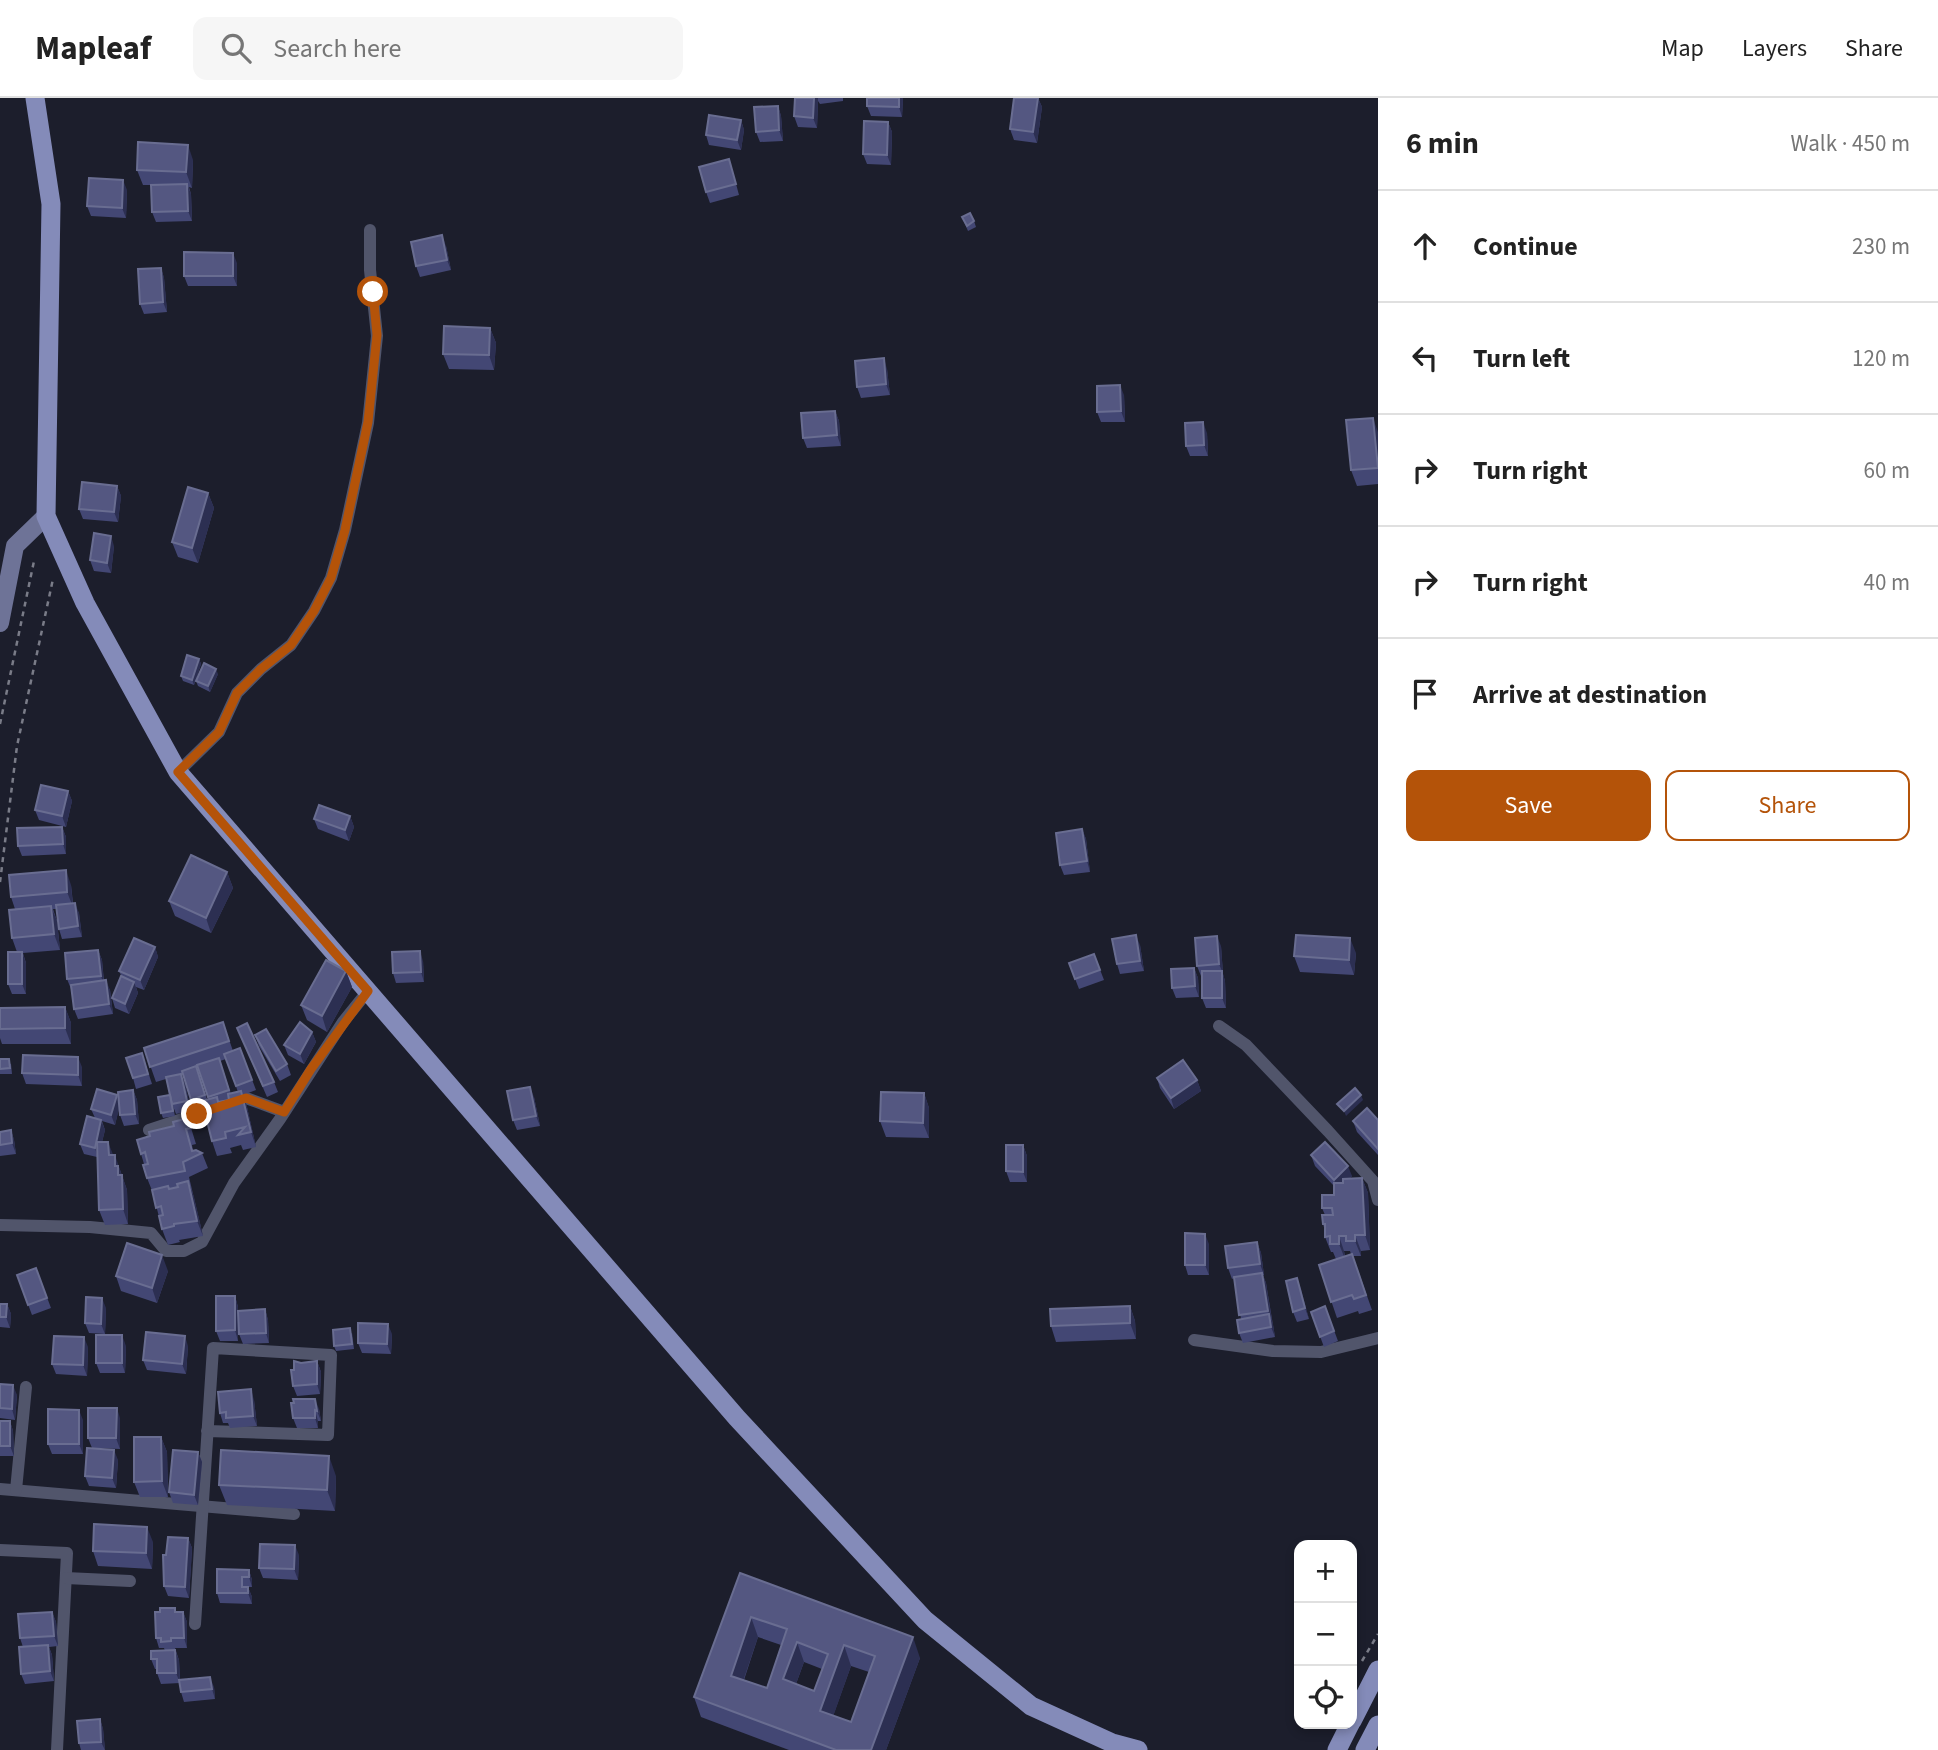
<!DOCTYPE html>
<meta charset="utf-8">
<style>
:root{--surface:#fff;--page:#f6f6f6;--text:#222;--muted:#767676;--line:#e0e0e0;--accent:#b45309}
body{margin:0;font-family:"Source Sans 3",sans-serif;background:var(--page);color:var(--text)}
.controls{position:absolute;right:21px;bottom:21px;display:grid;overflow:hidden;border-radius:14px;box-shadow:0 4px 10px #0003}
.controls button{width:63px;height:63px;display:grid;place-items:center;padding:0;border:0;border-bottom:2px solid var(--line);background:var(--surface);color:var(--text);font:35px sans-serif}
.stop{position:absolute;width:21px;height:21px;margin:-16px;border:5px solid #b45309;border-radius:50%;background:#fff}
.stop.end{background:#b45309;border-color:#fff;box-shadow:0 2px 7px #0008}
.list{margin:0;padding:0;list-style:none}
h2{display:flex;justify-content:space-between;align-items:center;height:91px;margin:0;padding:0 28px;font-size:30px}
h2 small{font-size:23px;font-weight:400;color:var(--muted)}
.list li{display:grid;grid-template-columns:46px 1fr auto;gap:21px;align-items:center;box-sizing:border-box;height:112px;padding:0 28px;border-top:2px solid var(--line)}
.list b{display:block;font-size:26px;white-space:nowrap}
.list em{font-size:23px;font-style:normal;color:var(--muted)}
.actions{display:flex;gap:14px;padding:21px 28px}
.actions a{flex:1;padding:16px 0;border:2px solid var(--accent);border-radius:14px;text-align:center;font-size:24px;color:var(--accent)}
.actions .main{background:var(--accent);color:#fff}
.icon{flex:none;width:38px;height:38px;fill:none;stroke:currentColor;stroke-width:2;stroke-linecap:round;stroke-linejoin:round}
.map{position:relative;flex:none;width:1378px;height:1652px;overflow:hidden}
header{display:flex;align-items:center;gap:42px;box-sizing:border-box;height:98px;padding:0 35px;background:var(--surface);border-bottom:2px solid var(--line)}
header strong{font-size:33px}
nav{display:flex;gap:38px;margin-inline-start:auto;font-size:24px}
.search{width:490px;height:63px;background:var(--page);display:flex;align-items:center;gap:18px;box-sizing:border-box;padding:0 24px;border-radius:14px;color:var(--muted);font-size:26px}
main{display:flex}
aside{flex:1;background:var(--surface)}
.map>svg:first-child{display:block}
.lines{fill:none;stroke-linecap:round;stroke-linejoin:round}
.path{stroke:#7a7c88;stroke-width:2.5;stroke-dasharray:5 5;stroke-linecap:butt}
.minor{stroke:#51556b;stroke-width:12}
.secondary{stroke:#6e7397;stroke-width:18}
.primary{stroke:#848bb9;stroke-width:19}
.wall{fill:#434774;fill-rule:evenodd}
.shaded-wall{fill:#2c2f52}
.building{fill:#545781;stroke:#696d91;stroke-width:2;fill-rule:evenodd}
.route{stroke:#b45309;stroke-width:9}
</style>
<header>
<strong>Mapleaf</strong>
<div class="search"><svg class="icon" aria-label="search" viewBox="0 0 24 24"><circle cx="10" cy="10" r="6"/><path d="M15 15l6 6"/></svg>Search here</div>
<nav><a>Map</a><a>Layers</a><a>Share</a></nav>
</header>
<main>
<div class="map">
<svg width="1378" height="1652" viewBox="0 0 1378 1652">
<rect width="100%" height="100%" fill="#1c1e2c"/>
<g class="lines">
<g class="path">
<path d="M0,626L34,463"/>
<path d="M0,784L17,648L53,481"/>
<path d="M1362,1563L1378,1536"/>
</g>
<g class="minor">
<path d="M178,674L219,634L237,595L261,571L291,547L314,513L331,480L345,432L368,325L377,238L370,172V132"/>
<path d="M1219,928L1246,947L1328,1033L1373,1083L1378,1102"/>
<path d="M149,1032L246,1000L284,1014"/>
<path d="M0,1127L90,1129L151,1135L166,1153H184L202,1144L234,1085L280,1021L343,924L368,893"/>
<path d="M1194,1242L1273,1253L1321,1254L1378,1240"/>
<path d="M0,1391L294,1416"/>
<path d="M16,1392L26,1289"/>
<path d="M0,1452L67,1455L57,1652"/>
<path d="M66,1480L130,1483"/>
<path d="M195,1526L213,1250L331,1257L328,1337L207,1333"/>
</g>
<path class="secondary" d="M0,525L15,448L46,418"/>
<g class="primary">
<path d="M35,0L51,106L46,418L85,505L178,674L737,1320L925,1522L1031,1608L1112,1645L1138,1652"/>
<path d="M1352,1623L1378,1572"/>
<path d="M1337,1652L1350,1626"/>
<path d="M1365,1652L1378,1627"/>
</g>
</g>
<g class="wall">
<path d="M795,0H843V3L820,6L818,3L817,30L798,29L794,18Z"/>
<path d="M867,0H903L902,19L871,18L867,8Z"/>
<path d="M1014,0H1038L1042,9L1037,45L1014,42L1010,31Z"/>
<path d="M778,8L781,18L783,43L760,44L756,34Z"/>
<path d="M741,22L744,32L741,52L709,47L706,37Z"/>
<path d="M888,24L892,34L891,67L867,66L863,56Z"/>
<path d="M193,62L192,90L189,89L191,96L192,123L156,124L152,114L151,87H143L137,72Z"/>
<path d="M732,71L739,97L710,105L706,94Z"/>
<path d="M127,92L126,120L91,118L87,108Z"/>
<path d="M962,119L974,123L976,129L968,133Z"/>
<path d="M446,148L451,172L420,179L416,168Z"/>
<path d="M237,165V188H188L184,178Z"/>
<path d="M161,170L164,180L167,214L144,216L140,206Z"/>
<path d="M490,230L496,245L494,272L449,271L443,256Z"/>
<path d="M887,271L890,297L861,300L857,289Z"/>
<path d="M1124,297L1125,324H1101L1097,314Z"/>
<path d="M835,313L839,323L841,348L807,350L803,340Z"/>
<path d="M1378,334V386L1357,388L1351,372Z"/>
<path d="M1207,335L1208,358H1190L1186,348Z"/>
<path d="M117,388L121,398L118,424L83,421L79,411Z"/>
<path d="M208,395L214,410L198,465L178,459L172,444Z"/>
<path d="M114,448L111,475L94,473L90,462Z"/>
<path d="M199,561L201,566L194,587L183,583L181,578Z"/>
<path d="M218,576L210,594L198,588L196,583Z"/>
<path d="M68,693L72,703L66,729L39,722L35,712Z"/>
<path d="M350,718L354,729L349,743L318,731L314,721Z"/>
<path d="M62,729L66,739V756L22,758L18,748Z"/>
<path d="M1082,731L1086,741L1090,774L1064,777L1060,767Z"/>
<path d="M227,774L233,790L211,835L175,818L169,803Z"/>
<path d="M71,787L73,805L79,815L82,839L62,841L59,831L56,811H53L57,823L60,852L23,855L26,865V896H12L8,886L17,854L12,840L15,811L11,799Z"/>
<path d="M1140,847L1144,873L1120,876L1117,866Z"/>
<path d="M1221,848L1223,876L1225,883L1226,910H1206L1202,900V878H1201L1197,868Z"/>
<path d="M155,849L158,859L144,892L136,889L138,895L129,916L115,910L112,900L122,879L119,873Z"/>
<path d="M98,852L102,862L104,883L110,892L113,916L78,921L74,911L71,891L67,881Z"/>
<path d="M1356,855L1354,877L1300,874L1294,858Z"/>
<path d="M1094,856L1104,882L1079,891L1069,865Z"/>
<path d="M423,863L424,884L396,885L393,875Z"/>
<path d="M1194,870L1198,880L1199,899L1176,900L1172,890Z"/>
<path d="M346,873L352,889L327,934L307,922L301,907Z"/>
<path d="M65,909L71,925V946H2L0,940V910Z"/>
<path d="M223,924L233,953L240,950L256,992L243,997L247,1009L256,1049L243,1052L241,1047L230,1050L232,1055L217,1058L212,1043L204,1009L195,1012L183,975L181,976L185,986L191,1013L176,1016L173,1008L175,1018L163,1020L161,1015L170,998L166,981L156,984L144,950ZM226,961L238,994L231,996L220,963ZM198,970L208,1001H207L196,971Z"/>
<path d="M237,930L274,984L278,994L267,999Z"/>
<path d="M312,934L316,944L304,966L288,957L284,947Z"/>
<path d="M255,937L287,966L291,977L280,983L259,948Z"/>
<path d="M142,955L152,986L136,991L133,980Z"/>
<path d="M0,961L11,966L12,976H0Z"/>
<path d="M82,969V988L26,986L22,975Z"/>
<path d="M1157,980L1197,982L1201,993L1174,1011L1160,990Z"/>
<path d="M133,992L137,1002L139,1026L124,1028L120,1017L119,1010L115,1027L102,1023L105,1032L102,1044L113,1057L120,1072L127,1092L128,1126L105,1127L99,1112L97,1059L84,1056L80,1046L95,1020L91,1011L117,997L119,1002Z"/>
<path d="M924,995L929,1010V1040L886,1039L880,1023Z"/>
<path d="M534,999L540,1028L517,1032L513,1022Z"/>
<path d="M188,1020L196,1046L192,1047L193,1053L202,1055L208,1070L189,1079L203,1138L179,1142L180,1144L168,1147L162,1131L153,1095L147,1080L144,1066L141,1056L150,1038Z"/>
<path d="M1378,1022V1057L1357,1034L1353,1023Z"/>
<path d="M11,1032L14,1042L16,1056L0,1058V1034Z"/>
<path d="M1023,1047L1027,1058V1084H1010L1006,1073Z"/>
<path d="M1311,1057L1352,1078L1350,1080H1362L1368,1095L1370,1152L1361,1153V1158H1353L1372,1212L1359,1216L1358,1213L1337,1220L1319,1167L1336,1161L1333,1154H1331L1325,1139V1133L1323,1126L1325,1117L1322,1110L1334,1097V1088L1315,1068ZM1344,1153H1350L1351,1156L1345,1158Z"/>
<path d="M1257,1144L1261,1155L1264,1177H1263L1266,1185L1275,1239L1243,1245L1239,1235L1241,1221L1234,1180L1232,1181L1228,1170Z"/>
<path d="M1209,1146V1177H1188L1185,1167Z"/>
<path d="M36,1170L51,1210L32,1217L17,1177Z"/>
<path d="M168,1173L157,1205L121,1193L116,1178Z"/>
<path d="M1297,1180L1309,1221L1297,1224L1293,1214Z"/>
<path d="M235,1198L238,1209V1243H220L216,1233Z"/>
<path d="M0,1206H7L11,1216L10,1230L0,1229Z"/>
<path d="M1130,1208L1135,1223L1136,1241L1056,1244L1051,1228Z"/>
<path d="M1325,1208L1338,1243L1324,1249L1311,1214Z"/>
<path d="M106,1210L105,1236L89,1235L85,1225Z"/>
<path d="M265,1211L268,1222L269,1245L243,1246L239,1236Z"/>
<path d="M352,1235L354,1251L336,1253L334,1248Z"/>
<path d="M392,1236L391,1256L362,1255L358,1245Z"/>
<path d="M126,1248L125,1275H100L96,1265Z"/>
<path d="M188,1248L186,1276L147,1272L143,1262Z"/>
<path d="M88,1249L87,1278L56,1276L52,1266Z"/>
<path d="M317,1263L321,1274L320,1296L297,1298L293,1288L294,1272Z"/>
<path d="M0,1286L17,1297L15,1322L0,1320Z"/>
<path d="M254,1302L257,1328L230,1330L228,1325H223L220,1315Z"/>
<path d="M319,1311L321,1323H318V1330H297L293,1320Z"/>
<path d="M120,1320V1351L96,1350L118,1362L116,1390L89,1388L85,1378L92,1350L88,1340Z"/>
<path d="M83,1322V1356H52L48,1346Z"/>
<path d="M0,1323H10L13,1333L14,1358H0Z"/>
<path d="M161,1339L167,1354L168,1399H140L134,1384Z"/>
<path d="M198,1354L202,1364L198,1407L173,1405L169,1394Z"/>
<path d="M336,1378L335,1413L227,1407L219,1387Z"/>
<path d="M188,1440L192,1450L189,1500L168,1498L164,1488L166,1457Z"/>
<path d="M153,1444L152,1471L98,1468L93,1453Z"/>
<path d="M299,1457L298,1482L263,1480L259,1470Z"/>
<path d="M249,1472L252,1482V1489H248L252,1499V1506L220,1505L217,1495Z"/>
<path d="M740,1475L920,1560L886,1652H789L701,1619L694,1599ZM758,1539L781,1547L767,1590L744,1582ZM804,1564L822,1571L814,1593L796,1586ZM851,1568L869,1574L851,1624L833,1618Z"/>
<path d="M175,1510L176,1514H183L187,1524V1550H175L179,1562L180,1582L214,1589L215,1601L184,1604L181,1594L180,1585L161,1586L157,1575V1571H155L151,1561L165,1553L164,1550H159L156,1540L160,1514Z"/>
<path d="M52,1514L56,1524L58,1548L49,1549L52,1557L54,1583L25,1586L21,1576L23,1549L20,1540Z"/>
<path d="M100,1621L103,1631L105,1652H81L79,1645Z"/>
</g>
<g class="shaded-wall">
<path d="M814,0H818V3L817,30L813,20Z"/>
<path d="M899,0H903L902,19L899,9Z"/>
<path d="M1038,0L1042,9L1037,45L1033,34Z"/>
<path d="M778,8L781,18L783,43L779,32Z"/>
<path d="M741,22L744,32L741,52L737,42Z"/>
<path d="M888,24L892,34L891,67L887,57Z"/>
<path d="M188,47L193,62L192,90L186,74Z"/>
<path d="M123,82L127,92L126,120L122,110Z"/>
<path d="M187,86L191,96L192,123L188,113Z"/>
<path d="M442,137L446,148L451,172L447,162Z"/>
<path d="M233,155L237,165V188L233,178Z"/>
<path d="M161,170L164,180L167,214L163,204Z"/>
<path d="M490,230L496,245L494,272L489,257Z"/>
<path d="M884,260L887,271L890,297L886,286Z"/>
<path d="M1120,287L1124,297L1125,324L1121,313Z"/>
<path d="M835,313L839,323L841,348L837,337Z"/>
<path d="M1373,320L1378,334V371Z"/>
<path d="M1203,324L1207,335L1208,358L1204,347Z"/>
<path d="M117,388L121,398L118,424L114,414Z"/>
<path d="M208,395L214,410L198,465L192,450Z"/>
<path d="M111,438L114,448L111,475L107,465Z"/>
<path d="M199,561L201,566L194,587L192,582Z"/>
<path d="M216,571L218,576L210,594L208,588Z"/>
<path d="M68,693L72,703L66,729L62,718Z"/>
<path d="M350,718L354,729L349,743L345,732Z"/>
<path d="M62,729L66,739V756L63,746Z"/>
<path d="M1082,731L1086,741L1090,774L1087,763Z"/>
<path d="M66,772L71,787L73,809L67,794Z"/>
<path d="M227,774L233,790L211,835L206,820Z"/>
<path d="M75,805L79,815L82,839L78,828Z"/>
<path d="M51,808L57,823L60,852L54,836Z"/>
<path d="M1136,837L1140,847L1144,873L1140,863Z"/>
<path d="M1217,838L1221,848L1223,876L1225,883L1226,910L1222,900V873L1219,866Z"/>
<path d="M1350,840L1356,855L1354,877L1349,862Z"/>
<path d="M155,849L158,859L144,892L140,882Z"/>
<path d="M98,852L102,862L104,888L101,878Z"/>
<path d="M420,853L423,863L424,884L421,874Z"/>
<path d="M22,854L26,865V896L22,886Z"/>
<path d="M1194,870L1198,880L1199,899L1195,888Z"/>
<path d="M346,873L352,889L327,934L322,918Z"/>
<path d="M106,882L110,892L113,916L109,906Z"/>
<path d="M134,884L138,895L129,916L125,906Z"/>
<path d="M65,909L71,925V946L65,930Z"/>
<path d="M312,934L316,944L304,966L300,956Z"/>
<path d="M78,959L82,969V988L78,977Z"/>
<path d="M181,976L185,986L191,1013L187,1003Z"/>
<path d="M1197,982L1201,993L1174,1011L1171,1000Z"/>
<path d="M530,989L534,999L540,1028L536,1018Z"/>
<path d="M133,992L137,1002L139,1026L135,1016Z"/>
<path d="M241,993L247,1009L256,1049L251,1034Z"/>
<path d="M924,995L929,1010V1040L923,1025Z"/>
<path d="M117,997L120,1007L115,1027L111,1017Z"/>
<path d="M1361,997L1363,1002L1346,1018L1344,1013Z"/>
<path d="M101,1022L105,1032L98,1060L95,1050Z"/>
<path d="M11,1032L14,1042L16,1056L12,1045Z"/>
<path d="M108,1044L114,1059L109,1057Z"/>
<path d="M1023,1047L1027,1058V1084L1023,1074Z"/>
<path d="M115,1057L127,1092L128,1126L123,1111L115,1068Z"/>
<path d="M1348,1068L1352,1078L1338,1092L1334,1082Z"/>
<path d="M1362,1080L1368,1095L1370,1152L1365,1137Z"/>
<path d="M188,1083L194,1099L203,1138L197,1123Z"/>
<path d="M1205,1136L1209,1146V1177L1205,1167Z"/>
<path d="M1355,1137L1361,1153V1158L1355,1143Z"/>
<path d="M1339,1138L1344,1153L1345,1161L1339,1146Z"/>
<path d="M1257,1144L1261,1155L1264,1177L1260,1166Z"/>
<path d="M162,1157L168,1173L157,1205L152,1190Z"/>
<path d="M1262,1175L1266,1185L1272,1223L1268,1213Z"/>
<path d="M1297,1180L1301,1191L1309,1221L1305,1210Z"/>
<path d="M235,1198L238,1209V1243L235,1232Z"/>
<path d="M102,1200L106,1210L105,1236L101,1226Z"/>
<path d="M7,1206L11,1216L10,1230L6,1219Z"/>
<path d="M1130,1208L1135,1223L1136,1241L1130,1225Z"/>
<path d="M265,1211L268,1222L269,1245L266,1235Z"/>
<path d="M1269,1216L1273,1226L1275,1239L1271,1229Z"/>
<path d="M388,1226L392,1236L391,1256L387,1246Z"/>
<path d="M122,1237L126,1248L125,1275L122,1265Z"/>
<path d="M185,1238L188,1248L186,1276L182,1266Z"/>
<path d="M84,1239L88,1249L87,1278L83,1267Z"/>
<path d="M317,1263L321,1274L320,1296L317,1286Z"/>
<path d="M13,1287L17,1297L15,1322L12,1311Z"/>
<path d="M251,1291L254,1302L257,1328L253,1318Z"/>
<path d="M315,1301L319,1311L321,1323L317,1313Z"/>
<path d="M117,1310L120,1320V1351L116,1340Z"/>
<path d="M79,1312L83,1322V1356L79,1346Z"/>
<path d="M315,1312L318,1323V1330L315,1320Z"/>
<path d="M10,1323L13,1333L14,1358L10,1348Z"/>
<path d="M161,1339L167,1354L168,1399L162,1383Z"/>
<path d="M114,1352L118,1362L116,1390L112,1380Z"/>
<path d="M198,1354L202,1364L198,1407L194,1397Z"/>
<path d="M329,1358L336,1378L335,1413L327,1392Z"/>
<path d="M147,1429L153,1444L152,1471L146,1455Z"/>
<path d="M188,1440L192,1450L189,1500L185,1489Z"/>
<path d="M295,1447L299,1457L298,1482L294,1471Z"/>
<path d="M249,1472L252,1482V1489L249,1479Z"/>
<path d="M248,1489L252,1499V1506L248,1495Z"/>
<path d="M52,1514L56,1524L58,1548L54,1538Z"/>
<path d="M183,1514L187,1524V1550L184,1540Z"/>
<path d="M751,1519L758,1539L738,1598L731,1578Z"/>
<path d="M913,1539L920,1560L886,1652H871Z"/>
<path d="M797,1544L804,1564L790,1602L783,1581Z"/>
<path d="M48,1547L52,1557L54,1583L50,1573Z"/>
<path d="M844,1547L851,1568L828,1633L820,1613Z"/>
<path d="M175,1552L179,1562L180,1585L176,1575Z"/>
<path d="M210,1579L214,1589L215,1601L212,1591Z"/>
<path d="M100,1621L103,1631L105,1652L101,1644Z"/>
</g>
<g class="building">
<path d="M795,0H814L813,20L794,18Z"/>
<path d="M867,0H899V9L867,8Z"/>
<path d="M1014,0H1038L1033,34L1010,31Z"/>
<path d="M778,8L779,32L756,34L754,9Z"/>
<path d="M709,17L741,22L737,42L706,37Z"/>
<path d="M864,23L888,24L887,57L863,56Z"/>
<path d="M138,44L188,47L186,74L137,72Z"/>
<path d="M729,61L736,86L706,94L699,69Z"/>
<path d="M89,80L123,82L122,110L87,108Z"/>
<path d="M187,86L188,113L152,114L151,87Z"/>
<path d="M970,115L974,123L967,128L962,119Z"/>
<path d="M442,137L447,162L416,168L411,144Z"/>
<path d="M184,154L233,155V178H184Z"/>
<path d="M161,170L163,204L140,206L138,171Z"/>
<path d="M444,228L490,230L489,257L443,256Z"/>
<path d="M884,260L886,286L857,289L855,263Z"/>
<path d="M1120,287L1121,313L1097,314V288Z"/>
<path d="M835,313L837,337L803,340L801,315Z"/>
<path d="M1373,320L1378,370L1351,372L1346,322Z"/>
<path d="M1203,324L1204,347L1186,348L1185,325Z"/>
<path d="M82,384L117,388L114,414L79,411Z"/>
<path d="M188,389L208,395L192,450L172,444Z"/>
<path d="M94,435L111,438L107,465L90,462Z"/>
<path d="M187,557L199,561L192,582L181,578Z"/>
<path d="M204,565L216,571L208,588L196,583Z"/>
<path d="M41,687L68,693L62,718L35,712Z"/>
<path d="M319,707L350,718L345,732L314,721Z"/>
<path d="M62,729L63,746L18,748L17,730Z"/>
<path d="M1082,731L1087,763L1060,767L1056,735Z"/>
<path d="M191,757L227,774L206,820L169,803Z"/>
<path d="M66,772L67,794L11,799L9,777Z"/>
<path d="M75,805L78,828L59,831L56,807Z"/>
<path d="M51,808L54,836L12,840L9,812Z"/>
<path d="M1136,837L1140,863L1117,866L1112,841Z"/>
<path d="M1296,837L1350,840L1349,862L1294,858Z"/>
<path d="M1217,838L1219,866L1197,868L1195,840Z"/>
<path d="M134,840L155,849L140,882L119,873Z"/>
<path d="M98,852L101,878L67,881L65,855Z"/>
<path d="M420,853L421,874L393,875L392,854Z"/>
<rect x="8" y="854" width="14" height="32"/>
<path d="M1094,856L1100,872L1075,881L1069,865Z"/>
<path d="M326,862L346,873L322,918L301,907Z"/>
<path d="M1194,870L1195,888L1172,890L1171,871Z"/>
<rect x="1202" y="873" width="20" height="27"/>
<path d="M121,878L134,884L125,906L112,900Z"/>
<path d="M106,882L109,906L74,911L71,887Z"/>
<path d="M65,909V930L0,931V910Z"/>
<path d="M223,924L229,943L150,969L144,950Z"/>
<path d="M300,924L312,934L300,956L284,947Z"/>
<path d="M247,925L274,984L263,988L237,930Z"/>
<path d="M266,931L287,966L276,973L255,937Z"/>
<path d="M240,950L252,982L236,988L224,956Z"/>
<path d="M142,955L148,976L133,980L126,960Z"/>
<path d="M23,957L78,959V977L22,975Z"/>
<path d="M219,960L229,992L208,999L197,967Z"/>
<path d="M0,961H9L10,970L0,971Z"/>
<path d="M1183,962L1197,982L1171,1000L1157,980Z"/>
<path d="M196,968L205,997L191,1002L182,973Z"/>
<path d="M181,976L187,1003L172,1006L166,979Z"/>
<path d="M530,989L536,1018L513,1022L507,993Z"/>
<path d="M1355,990L1361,997L1344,1013L1337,1006Z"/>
<path d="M97,991L117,997L111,1017L91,1011Z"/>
<path d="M133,992L135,1016L120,1017L118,994Z"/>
<path d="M241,993L251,1034L238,1037L245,1029L225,1034L226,1040L212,1043L202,1003L217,999L218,1004L229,1002L228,996Z"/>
<path d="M881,994L924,995L923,1025L880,1023Z"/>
<path d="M170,997L173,1013L161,1015L158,999Z"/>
<path d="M1367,1010L1378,1022V1051L1353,1023Z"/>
<path d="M87,1018L101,1022L95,1050L80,1046Z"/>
<path d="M188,1020L191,1030L186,1031L192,1053L196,1052L202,1055L183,1064L185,1073L147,1080L143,1067L148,1066L145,1054L141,1056L137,1042L150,1038L149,1034L174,1028L173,1024Z"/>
<path d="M11,1032L12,1045L0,1047V1034Z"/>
<path d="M97,1044H108L109,1057H115V1068H118V1077H122L123,1111L99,1112Z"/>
<path d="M1325,1044L1348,1068L1334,1082L1311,1057Z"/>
<path d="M1006,1047H1023V1074L1006,1073Z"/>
<path d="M1362,1080L1365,1137H1355V1143H1346V1138H1339V1146H1330V1138L1325,1139V1126H1323L1322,1117H1333L1332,1110H1322V1097H1334V1085H1343V1081Z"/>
<path d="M188,1083L197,1123L174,1126V1128L162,1131L159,1118L163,1117L161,1108L156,1110L152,1092L168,1088L169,1091L178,1089L177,1086Z"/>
<path d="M1185,1135L1205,1136V1167H1185Z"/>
<path d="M1257,1144L1260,1166L1228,1170L1225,1148Z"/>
<path d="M127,1145L162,1157L152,1190L116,1178Z"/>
<path d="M1352,1156L1366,1197L1354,1201L1352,1197L1331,1204L1319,1167Z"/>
<path d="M36,1170L47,1200L28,1207L17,1177Z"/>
<path d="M1262,1175L1268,1213L1239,1217L1234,1179Z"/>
<path d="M1297,1180L1305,1210L1293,1214L1286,1183Z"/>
<path d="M216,1198H235V1232L216,1233Z"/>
<path d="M86,1199L102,1200L101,1226L85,1225Z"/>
<path d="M0,1206H7L6,1219H0Z"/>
<path d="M1130,1208V1225L1051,1228L1050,1211Z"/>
<path d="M1325,1208L1334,1233L1320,1239L1311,1214Z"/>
<path d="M265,1211L266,1235L239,1236L238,1213Z"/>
<path d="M1269,1216L1271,1229L1239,1235L1237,1222Z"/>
<path d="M358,1225L388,1226L387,1246L358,1245Z"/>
<path d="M350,1230L352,1246L334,1248L333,1232Z"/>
<path d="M146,1234L185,1238L182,1266L143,1262Z"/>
<rect x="96" y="1237" width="26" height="28"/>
<path d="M54,1238L84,1239L83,1267L52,1266Z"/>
<path d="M294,1263L301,1265L317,1263V1286L293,1288L291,1272H294Z"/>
<path d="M0,1286L13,1287L12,1311L0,1310Z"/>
<path d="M251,1291L253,1318L226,1320V1314L220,1315L218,1294Z"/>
<path d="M293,1301H315L317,1313L315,1312V1320H293L291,1305H294Z"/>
<path d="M88,1310H117L116,1340H88Z"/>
<path d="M48,1311L79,1312V1346H48Z"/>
<rect x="0" y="1323" width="10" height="25"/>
<path d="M134,1339H161L162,1383L134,1384Z"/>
<path d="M87,1350L114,1352L112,1380L85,1378Z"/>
<path d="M173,1352L198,1354L194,1397L169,1394Z"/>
<path d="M221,1352L329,1358L327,1392L219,1387Z"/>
<path d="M94,1426L147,1429L146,1455L93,1453Z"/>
<path d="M168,1439L188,1440L185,1489L164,1488L163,1457H166Z"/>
<path d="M260,1446L295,1447L294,1471L259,1470Z"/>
<path d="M217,1471L249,1472V1479H242V1489H248V1495H217Z"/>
<path d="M740,1475L913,1539L871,1652H836L694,1599ZM751,1519L787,1531L767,1590L731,1578ZM797,1544L828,1556L814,1593L783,1581ZM844,1547L875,1558L851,1624L820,1613Z"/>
<path d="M160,1510H175V1514H183L184,1540H171V1543L161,1544V1540H156L155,1514H160Z"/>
<path d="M52,1514L54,1538L20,1540L18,1516Z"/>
<path d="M48,1547L50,1573L21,1576L19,1549Z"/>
<path d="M175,1552L176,1575H157V1561H151V1553Z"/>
<path d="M210,1579L212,1591L181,1594L179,1582Z"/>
<path d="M100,1621L101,1644L79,1645L77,1623Z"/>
</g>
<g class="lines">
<path class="route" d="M197,1016L246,1000L284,1014L311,971L368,893L178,674L219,634L237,595L261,571L291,547L314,513L331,480L345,432L368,324L377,237L373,194"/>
</g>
</svg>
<div class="controls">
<button>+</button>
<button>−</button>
<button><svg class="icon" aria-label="locate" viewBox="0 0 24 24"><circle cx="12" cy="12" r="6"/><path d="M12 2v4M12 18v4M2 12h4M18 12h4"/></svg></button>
</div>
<div class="stop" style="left:373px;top:194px"></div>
<div class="stop end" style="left:197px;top:1016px"></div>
</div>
<aside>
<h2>6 min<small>Walk · 450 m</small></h2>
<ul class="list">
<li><svg class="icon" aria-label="ahead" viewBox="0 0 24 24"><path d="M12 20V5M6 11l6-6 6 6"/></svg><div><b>Continue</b></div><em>230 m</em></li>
<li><svg class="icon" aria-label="left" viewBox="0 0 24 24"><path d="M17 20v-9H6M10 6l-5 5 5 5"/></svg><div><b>Turn left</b></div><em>120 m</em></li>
<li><svg class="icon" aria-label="right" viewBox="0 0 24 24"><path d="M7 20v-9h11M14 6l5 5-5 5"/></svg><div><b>Turn right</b></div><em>60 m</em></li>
<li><svg class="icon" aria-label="right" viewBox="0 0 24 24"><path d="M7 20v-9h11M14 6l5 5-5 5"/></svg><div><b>Turn right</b></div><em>40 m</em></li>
<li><svg class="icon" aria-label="arrive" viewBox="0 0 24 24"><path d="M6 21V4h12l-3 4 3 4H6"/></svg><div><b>Arrive at destination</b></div></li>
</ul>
<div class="actions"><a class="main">Save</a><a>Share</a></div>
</aside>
</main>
